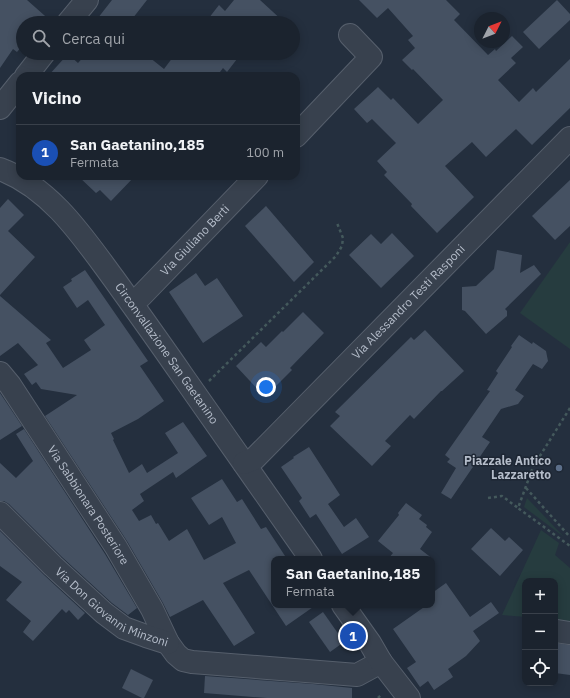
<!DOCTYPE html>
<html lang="it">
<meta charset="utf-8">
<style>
:root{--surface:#1b232e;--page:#242b36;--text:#f1f3f6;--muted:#a0a4aa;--line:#39404a;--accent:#8ab4f8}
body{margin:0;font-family:"IBM Plex Sans",sans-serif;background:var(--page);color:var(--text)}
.controls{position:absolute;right:12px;bottom:12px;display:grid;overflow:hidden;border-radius:8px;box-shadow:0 2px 10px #0003}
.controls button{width:36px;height:36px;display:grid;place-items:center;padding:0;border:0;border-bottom:1px solid var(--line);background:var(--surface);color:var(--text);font:20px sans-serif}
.compass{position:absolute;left:474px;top:12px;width:36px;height:36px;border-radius:50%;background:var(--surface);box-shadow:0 2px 10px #0003;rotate:48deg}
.you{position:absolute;left:266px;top:387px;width:14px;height:14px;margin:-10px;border:3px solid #fff;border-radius:50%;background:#1a73e8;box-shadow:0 0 0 6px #1a73e833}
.badge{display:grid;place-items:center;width:26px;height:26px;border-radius:50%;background:var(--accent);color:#fff;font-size:13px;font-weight:700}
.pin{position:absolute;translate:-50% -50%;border:2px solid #fff;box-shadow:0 1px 4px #0006}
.popup{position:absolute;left:271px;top:556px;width:164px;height:52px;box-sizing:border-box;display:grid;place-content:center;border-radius:8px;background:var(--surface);filter:drop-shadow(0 1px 3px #0005);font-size:13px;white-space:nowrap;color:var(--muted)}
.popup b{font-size:15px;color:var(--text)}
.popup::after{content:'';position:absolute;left:50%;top:100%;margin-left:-8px;border:8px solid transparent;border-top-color:var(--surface)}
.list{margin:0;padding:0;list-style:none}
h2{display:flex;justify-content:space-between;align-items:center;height:52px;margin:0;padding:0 16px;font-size:17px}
h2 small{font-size:13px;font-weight:400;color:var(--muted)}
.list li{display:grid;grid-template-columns:26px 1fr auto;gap:12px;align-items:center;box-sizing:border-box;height:56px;padding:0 16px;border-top:1px solid var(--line)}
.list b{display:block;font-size:15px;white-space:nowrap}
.list p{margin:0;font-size:13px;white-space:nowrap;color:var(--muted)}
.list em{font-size:13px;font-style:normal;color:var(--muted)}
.icon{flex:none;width:22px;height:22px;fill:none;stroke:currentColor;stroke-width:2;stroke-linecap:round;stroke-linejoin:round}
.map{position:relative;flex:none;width:570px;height:698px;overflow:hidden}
.search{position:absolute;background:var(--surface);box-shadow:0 2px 10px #0003;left:16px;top:16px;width:284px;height:44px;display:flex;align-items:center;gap:10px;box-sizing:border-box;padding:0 14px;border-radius:22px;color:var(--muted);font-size:15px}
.panel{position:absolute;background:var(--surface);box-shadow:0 2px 10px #0003;left:16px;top:72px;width:284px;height:108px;border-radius:12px}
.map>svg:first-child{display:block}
.green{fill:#263c3f}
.building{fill:#455162}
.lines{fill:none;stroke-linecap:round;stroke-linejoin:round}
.minor-casing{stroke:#565f6c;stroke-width:24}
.path{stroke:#44595c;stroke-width:2.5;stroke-dasharray:3 3;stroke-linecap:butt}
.minor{stroke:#38414e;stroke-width:22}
.service-dot{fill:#5c6f8a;stroke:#1d2633;stroke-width:1.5}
.labels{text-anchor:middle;stroke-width:3;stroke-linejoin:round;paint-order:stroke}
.street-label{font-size:12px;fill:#b4bcc9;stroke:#1d2633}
.poi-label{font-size:12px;font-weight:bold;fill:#b4bcc9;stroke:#1d2633;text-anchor:end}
</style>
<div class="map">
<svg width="570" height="698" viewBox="0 0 570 698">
<rect width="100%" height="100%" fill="#242f3e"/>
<g class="green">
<path d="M570,242V349L520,313Z"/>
<path d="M527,498L564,537L524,507Z"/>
<path d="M541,530L559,543L555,555L570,568V622L555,621V581H525V617L502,615Z"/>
</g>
<g class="building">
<path d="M0,0H27L53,23H23V45L17,52L13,49L0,68Z"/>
<path d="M112,0H147L129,23H94Z"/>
<path d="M234,0H260L285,23H205L219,5L225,11Z"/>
<path d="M359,0H446L460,14L454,20L488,55L495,49L496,51L512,36L523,47L511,58L516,63L498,80L519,102L533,88L536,92L570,59V108L532,145L516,129L486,157L472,142L445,166L474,197L437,233L411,206L412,204L384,175L387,172L377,161L396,143L372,119L367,123L354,109L378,87L391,100L393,98L418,124L443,100L413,69L412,70L402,60L415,48L408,40L413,36L388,8L377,18Z"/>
<path d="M557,0L570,14V20L539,49L523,32Z"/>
<path d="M87,53H144L164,69L176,53H235L233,55L237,59L227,72L223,68L217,76H48L68,54L78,63Z"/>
<path d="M78,176H135L111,201L100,190L96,193Z"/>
<path d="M570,180V226L555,240L532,216Z"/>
<path d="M8,199L24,215L8,231L35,257L0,295V208Z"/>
<path d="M266,206L314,262L294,282L245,226Z"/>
<path d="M392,233L414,256L381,288L349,255L371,234L381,244Z"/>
<path d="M497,250L522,255L520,273L534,265L541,274L505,309L507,311V316L486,334L465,311L462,310V287L476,286L494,269Z"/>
<path d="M85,270L148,361L140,366L164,401L138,419L111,433L114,439L113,440L129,473L142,464L147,473L178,453L165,433L183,422L207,456L176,478L173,472L140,494L144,501L132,510L139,521L151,515L156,524L158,523L169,541L187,529L204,560L236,543L222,517L209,525L191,498L222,479L237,502L242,499L261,529L266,527L287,559H274V605H316L286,626L249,570L223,583L255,633L234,646L203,600L170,617L163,603L127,541L45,416L77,395L41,389L36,382L32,385L24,374L38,365L18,343L0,356V296L51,340L46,343L63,368L91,350L84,340L105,325L88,300L77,308L63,287L72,281L71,279Z"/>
<path d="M196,273L205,286L217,278L243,316L203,343L169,292Z"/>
<path d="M303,312L324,333L290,368L292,370L265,397L236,366L261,342L266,347L282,331L283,332Z"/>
<path d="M425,330L464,371L442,391H441L414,419L410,415L385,441L391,446L372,466L330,426L340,416L335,412L411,337L414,340Z"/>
<path d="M519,335L532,344L533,342L546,351L548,361L542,369L533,364L515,390L524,396L518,404L501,409L482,437L490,442L451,499L441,493L456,468L447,462L450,459L445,455L490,391L487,390L498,373L496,371L512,347L511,346Z"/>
<path d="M0,393L22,426L0,440Z"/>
<path d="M24,429L105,554L137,608L128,615L112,603L62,557L9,504L4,501H0V463L16,478L33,461L16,434Z"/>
<path d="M309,447L340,495L328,504L344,527L356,518L369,537L342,554L316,514L310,518L299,501L302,498L281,467L294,458L293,457Z"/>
<path d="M406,503L422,515L419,519L427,525L426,527L432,532L420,549L433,559H388L393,553L378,541L399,515L398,513Z"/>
<path d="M491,528L505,541L509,537L523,550L500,576L471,549Z"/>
<path d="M0,531L44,575L85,613L78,620L69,610L66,613L62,609L33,641L23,632L31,621L6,600L22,582L0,566Z"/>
<path d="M446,583L470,617L491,602L499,613L473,631L480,641L466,656L448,669L453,677L434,690L428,681L420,687L407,668L416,662L393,629L427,605H432V593Z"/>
<path d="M323,612L344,642L330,652L309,622Z"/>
<path d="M555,643L570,645V675L555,673Z"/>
<path d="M131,669L153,680L144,698H142L122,688Z"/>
<path d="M205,676L313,684L352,688V698H267L204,693Z"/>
</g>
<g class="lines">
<defs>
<g id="minor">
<path d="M68,23L87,0"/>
<path d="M26,76L44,53"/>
<path d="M0,108L20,83"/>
<path d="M296,136L371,57L350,35"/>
<path id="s1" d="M0,169C51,188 83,237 114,279C137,311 160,343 182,375C225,436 268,498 311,559"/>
<path id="s2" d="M132,303L141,296L257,176"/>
<path id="s3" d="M0,373L10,385L116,547L152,609L168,643L176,654L183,660L192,662L357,675L381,662"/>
<path id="s4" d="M244,463L254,459L570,138"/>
<path id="s5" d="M0,513L53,566L104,613L124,628L146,636L168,643"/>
<path d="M343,605L370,643L381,662L409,698"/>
<path d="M556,631L570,633"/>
</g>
</defs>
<use href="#minor" class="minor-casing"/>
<g class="path">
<path d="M209,381L336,256L342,246L343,238L337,223"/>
<path d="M570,408L533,467L518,508L570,546"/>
<path d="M526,488L570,537"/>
<path d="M488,498L502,496L518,508"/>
<path d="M378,698L382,694"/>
</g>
<use href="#minor" class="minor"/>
</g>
<circle class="service-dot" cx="559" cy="468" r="4"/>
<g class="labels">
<g class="street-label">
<text dy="4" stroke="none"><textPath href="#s2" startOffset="89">Via Giuliano Berti</textPath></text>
<text dy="4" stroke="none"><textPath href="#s4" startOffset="231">Via Alessandro Testi Rasponi</textPath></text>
<text dy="4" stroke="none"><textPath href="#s1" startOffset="252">Circonvallazione San Gaetanino</textPath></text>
<text dy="4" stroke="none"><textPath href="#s3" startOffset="159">Via Sabbionara Posteriore</textPath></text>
<text dy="4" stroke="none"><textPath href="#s5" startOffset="148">Via Don Giovanni Minzoni</textPath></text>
</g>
<g class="poi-label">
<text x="551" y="465">Piazzale Antico<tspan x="551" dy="14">Lazzaretto</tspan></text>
</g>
</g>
</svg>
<div class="controls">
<button>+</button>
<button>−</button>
<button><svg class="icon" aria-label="locate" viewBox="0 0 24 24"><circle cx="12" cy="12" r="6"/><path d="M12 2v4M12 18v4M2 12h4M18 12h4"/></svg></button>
</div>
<svg class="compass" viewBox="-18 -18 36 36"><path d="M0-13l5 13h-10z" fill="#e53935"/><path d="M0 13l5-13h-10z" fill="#a0a4aa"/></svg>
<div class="you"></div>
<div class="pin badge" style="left:353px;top:636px;background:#1a4fb4">1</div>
<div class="popup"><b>San Gaetanino,185</b>Fermata</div>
<div class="search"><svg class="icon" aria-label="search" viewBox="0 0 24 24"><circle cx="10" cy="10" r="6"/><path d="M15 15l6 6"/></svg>Cerca qui</div>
<section class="panel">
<h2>Vicino<small></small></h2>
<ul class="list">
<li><span class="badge" style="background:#1a4fb4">1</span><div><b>San Gaetanino,185</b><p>Fermata</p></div><em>100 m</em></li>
</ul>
</section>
</div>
